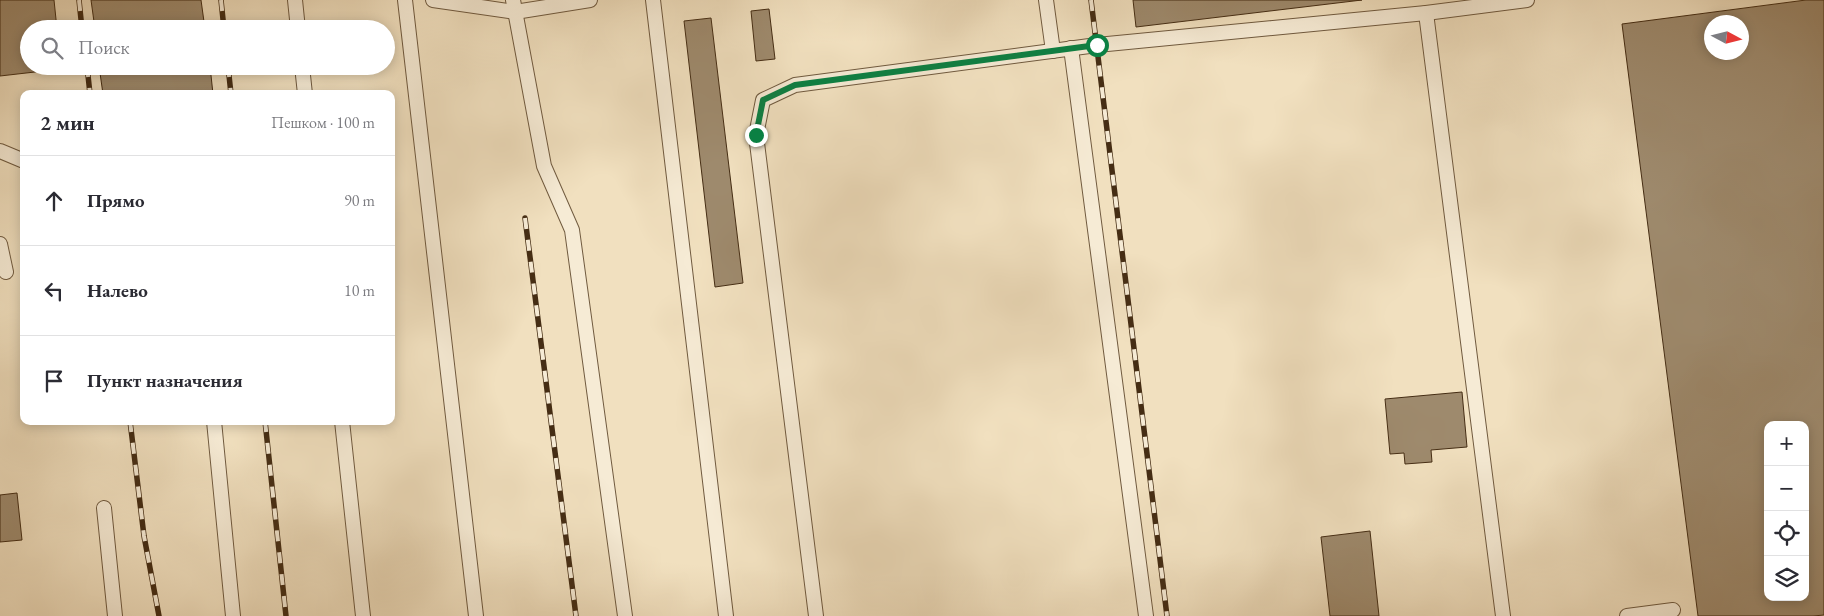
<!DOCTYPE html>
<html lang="ru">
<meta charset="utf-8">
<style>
:root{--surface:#fff;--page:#f2f2f3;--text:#2b2b33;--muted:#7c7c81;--line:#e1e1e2}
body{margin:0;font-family:"EB Garamond",serif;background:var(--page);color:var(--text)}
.controls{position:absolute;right:15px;bottom:15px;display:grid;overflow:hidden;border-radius:10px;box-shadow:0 2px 12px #0003}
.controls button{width:45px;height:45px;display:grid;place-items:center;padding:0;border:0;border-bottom:1px solid var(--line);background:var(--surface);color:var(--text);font:25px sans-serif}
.compass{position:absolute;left:1704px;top:15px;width:45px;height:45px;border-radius:50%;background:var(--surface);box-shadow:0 2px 12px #0003;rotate:97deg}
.stop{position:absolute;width:15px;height:15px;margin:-11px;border:4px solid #0b8043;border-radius:50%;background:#fff}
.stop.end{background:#0b8043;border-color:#fff;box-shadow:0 1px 5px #0008}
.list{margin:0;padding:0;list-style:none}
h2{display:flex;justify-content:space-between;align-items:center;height:65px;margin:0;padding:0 20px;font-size:21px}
h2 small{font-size:16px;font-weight:400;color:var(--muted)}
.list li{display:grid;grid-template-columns:32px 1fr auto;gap:15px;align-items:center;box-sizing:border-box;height:90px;padding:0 20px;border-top:1px solid var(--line)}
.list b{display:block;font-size:19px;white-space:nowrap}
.list em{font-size:16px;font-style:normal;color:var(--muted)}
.icon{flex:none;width:28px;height:28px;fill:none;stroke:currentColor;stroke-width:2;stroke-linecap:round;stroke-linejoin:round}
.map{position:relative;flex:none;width:1824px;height:616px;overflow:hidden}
.search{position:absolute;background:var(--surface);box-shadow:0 2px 12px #0003;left:20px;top:20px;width:375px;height:55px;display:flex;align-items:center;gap:12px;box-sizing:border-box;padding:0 18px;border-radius:28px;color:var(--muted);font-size:19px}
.panel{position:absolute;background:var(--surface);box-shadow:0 2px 12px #0003;left:20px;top:90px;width:375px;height:335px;border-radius:10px}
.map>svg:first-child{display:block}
.building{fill:#9e8a6d;stroke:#452d14;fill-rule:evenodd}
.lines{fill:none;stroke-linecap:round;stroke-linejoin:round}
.lane-casing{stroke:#705a3f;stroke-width:16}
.lane{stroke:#f6ebd5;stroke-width:14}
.rail-casing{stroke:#452d14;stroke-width:5.5}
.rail{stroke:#f6ebd5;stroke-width:4;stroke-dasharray:11;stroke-linecap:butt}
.route{stroke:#0b8043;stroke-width:6}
</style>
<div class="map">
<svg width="1824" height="616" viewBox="0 0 1824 616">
<rect width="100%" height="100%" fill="#f1e0bf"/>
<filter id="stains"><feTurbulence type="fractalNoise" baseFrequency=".004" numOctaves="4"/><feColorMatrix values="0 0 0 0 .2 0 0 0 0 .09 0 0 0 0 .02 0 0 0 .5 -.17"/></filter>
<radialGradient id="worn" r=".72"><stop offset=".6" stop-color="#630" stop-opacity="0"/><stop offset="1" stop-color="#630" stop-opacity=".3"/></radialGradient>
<g class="building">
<path d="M0,0H54L57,29H29V66H60L61,69L0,76Z"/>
<path d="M91,0H201L205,29H95Z"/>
<path d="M1133,0H1362L1136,27Z"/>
<path d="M1806,0H1824V615L1813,616H1698L1622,24ZM1712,22H1742V52H1712ZM1768,425H1805V597H1768Z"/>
<path d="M769,9L775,59L756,61L751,11Z"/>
<path d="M711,18L743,283L715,287L684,21Z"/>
<path d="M99,66H210L213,94H103Z"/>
<path d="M1462,392L1467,447L1431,450L1432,462L1405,464L1404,453L1390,454L1385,399Z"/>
<path d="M17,493L22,540L0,542V495Z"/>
<path d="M1370,531L1379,616H1330L1321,537Z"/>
</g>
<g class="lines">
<defs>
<g id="lane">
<path d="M295,0L298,29"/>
<path d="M405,0L476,616"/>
<path d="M433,0L515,12L590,0"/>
<path d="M513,0L544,166L572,230L625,616"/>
<path d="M653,0L726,616"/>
<path d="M1046,0L1053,51"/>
<path d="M1426,13L1503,616"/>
<path d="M1071,48L1146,616"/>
<path d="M302,66L305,94"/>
<path d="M0,151L24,161"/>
<path d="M0,244L6,272"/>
<path d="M214,421L233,616"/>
<path d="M342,421L363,616"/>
<path d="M104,508L115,616"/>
<path d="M816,616L756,135L763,100L795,85L1097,45L1426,13L1527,0"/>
<path d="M1627,616L1673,610"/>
</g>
</defs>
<use href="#lane" class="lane-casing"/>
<use href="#lane" class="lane"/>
<defs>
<g id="rail">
<path d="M79,0L82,29"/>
<path d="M221,0L224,29"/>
<path d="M1091,0L1167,616"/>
<path d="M87,66L90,94"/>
<path d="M228,66L231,94"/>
<path d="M525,218L576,616"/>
<path d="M130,421L144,536L159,616"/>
<path d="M265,421L286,616"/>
</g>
</defs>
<use href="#rail" class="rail-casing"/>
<use href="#rail" class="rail"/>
</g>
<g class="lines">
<path class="route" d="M756,135L763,100L795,85L1097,45"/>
</g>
<rect width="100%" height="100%" filter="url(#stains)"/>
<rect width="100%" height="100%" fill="url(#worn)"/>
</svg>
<div class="controls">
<button>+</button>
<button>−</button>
<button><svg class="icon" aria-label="locate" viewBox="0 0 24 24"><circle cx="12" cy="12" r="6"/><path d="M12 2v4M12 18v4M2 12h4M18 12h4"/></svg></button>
<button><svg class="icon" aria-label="layers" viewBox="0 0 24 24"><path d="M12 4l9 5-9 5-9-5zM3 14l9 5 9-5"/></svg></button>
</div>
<svg class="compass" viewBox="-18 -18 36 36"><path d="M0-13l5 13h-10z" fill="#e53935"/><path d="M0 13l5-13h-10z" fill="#7c7c81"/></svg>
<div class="stop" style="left:1097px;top:45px"></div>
<div class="stop end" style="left:756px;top:135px"></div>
<div class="search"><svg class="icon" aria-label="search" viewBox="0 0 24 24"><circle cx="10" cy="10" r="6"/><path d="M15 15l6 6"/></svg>Поиск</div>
<section class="panel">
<h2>2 мин<small>Пешком · 100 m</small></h2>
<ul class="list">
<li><svg class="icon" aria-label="ahead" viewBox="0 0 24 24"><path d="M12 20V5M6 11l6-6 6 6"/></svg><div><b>Прямо</b></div><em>90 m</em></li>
<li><svg class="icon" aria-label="left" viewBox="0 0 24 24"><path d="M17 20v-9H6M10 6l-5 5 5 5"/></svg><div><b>Налево</b></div><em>10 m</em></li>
<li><svg class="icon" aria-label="arrive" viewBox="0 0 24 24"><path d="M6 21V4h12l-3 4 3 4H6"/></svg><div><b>Пункт назначения</b></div></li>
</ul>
</section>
</div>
